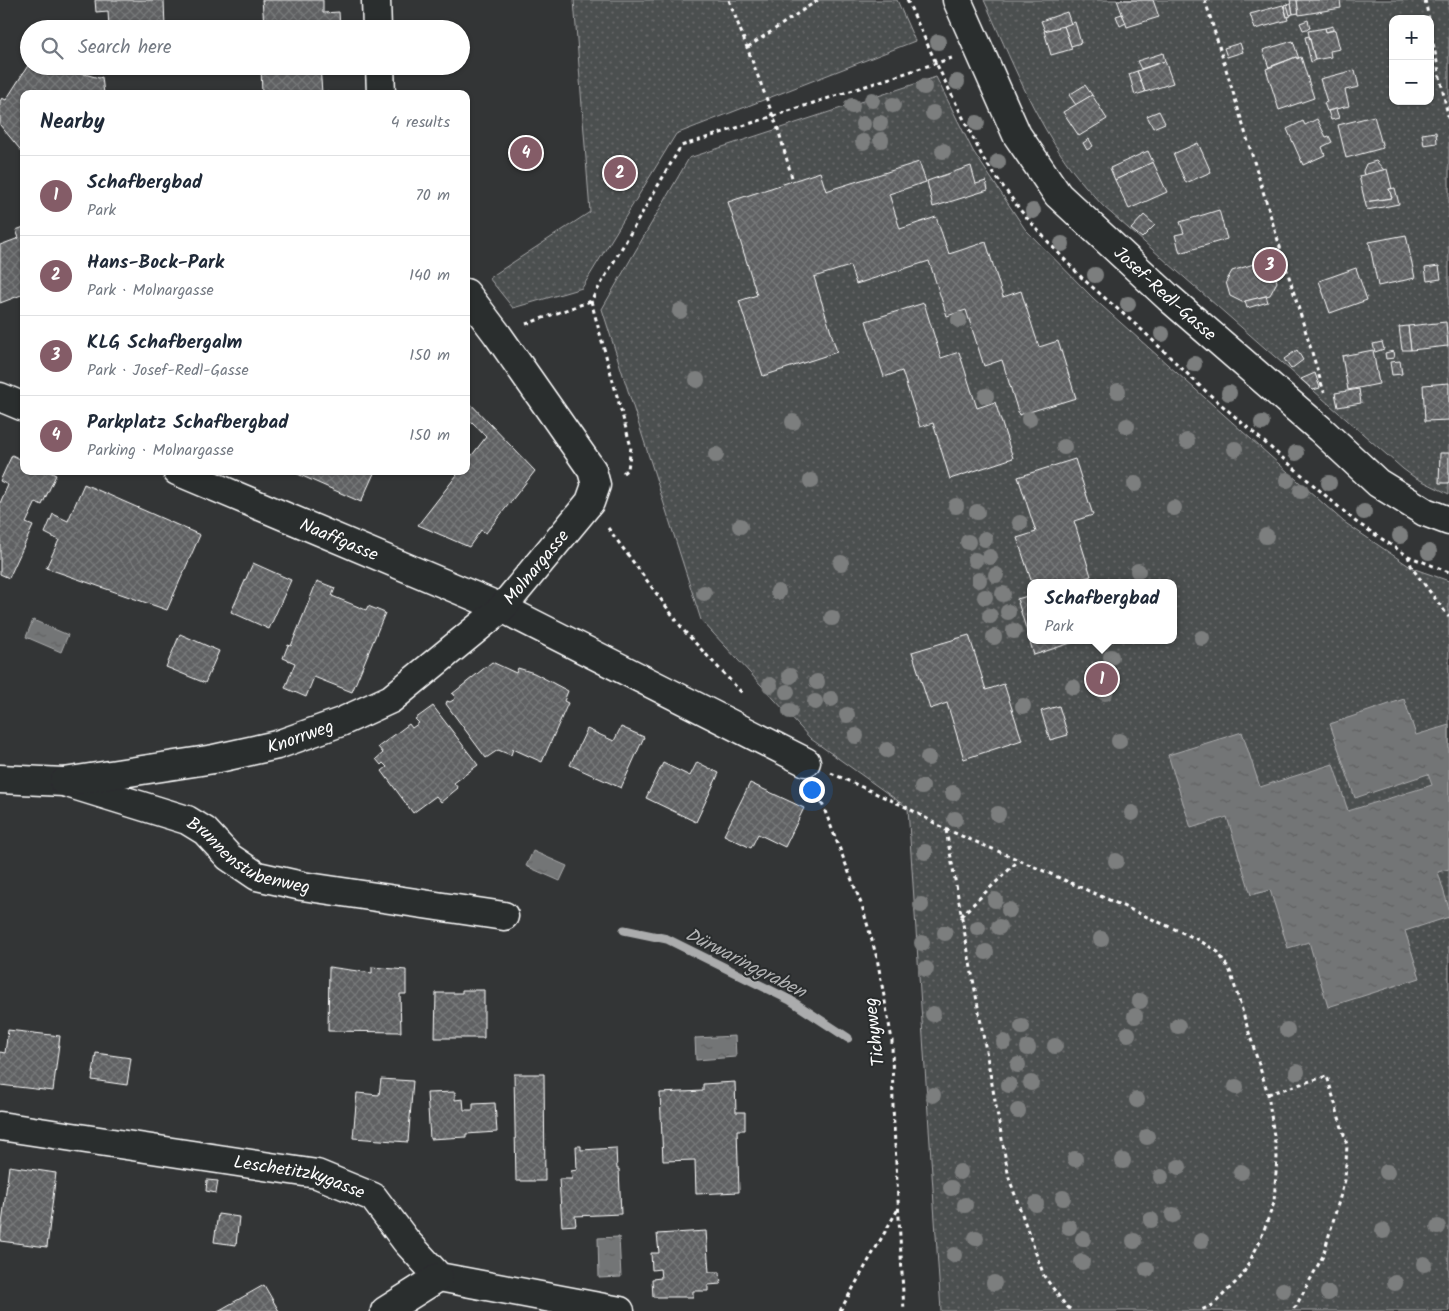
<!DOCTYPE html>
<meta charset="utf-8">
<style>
:root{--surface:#fff;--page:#f2f2f3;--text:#1f2937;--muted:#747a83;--line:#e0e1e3;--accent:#845c67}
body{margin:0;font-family:Kalam,sans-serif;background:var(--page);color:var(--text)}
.controls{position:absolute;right:15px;top:15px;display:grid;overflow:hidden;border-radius:10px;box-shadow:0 1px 4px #0004}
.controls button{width:45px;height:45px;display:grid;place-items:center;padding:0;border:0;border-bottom:1px solid var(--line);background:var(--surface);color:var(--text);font:25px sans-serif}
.you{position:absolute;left:811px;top:789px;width:18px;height:18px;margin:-12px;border:4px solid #fff;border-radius:50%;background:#1a73e8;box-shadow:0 0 0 8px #1a73e833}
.badge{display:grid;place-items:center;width:32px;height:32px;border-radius:50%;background:var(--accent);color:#fff;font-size:16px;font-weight:700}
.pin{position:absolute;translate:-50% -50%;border:2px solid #fff;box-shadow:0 1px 5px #0006}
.popup{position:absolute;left:1027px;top:579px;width:150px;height:65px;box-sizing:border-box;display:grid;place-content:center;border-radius:10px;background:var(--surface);filter:drop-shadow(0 1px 4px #0005);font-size:16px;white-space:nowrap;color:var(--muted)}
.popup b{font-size:19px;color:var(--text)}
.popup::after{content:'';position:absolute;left:50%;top:100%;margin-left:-10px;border:10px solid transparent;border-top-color:var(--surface)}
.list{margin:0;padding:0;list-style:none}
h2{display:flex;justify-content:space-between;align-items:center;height:65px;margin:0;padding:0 20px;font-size:21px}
h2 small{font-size:16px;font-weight:400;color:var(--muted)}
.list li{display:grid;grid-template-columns:32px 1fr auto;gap:15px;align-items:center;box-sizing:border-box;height:80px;padding:0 20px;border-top:1px solid var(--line)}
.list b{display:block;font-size:19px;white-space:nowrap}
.list p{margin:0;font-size:16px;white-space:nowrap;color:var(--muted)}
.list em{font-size:16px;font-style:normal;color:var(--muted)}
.icon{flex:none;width:28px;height:28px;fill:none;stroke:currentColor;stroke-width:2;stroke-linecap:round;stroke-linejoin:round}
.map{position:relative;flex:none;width:1449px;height:1311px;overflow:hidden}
.search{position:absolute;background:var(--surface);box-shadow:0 1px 4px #0004;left:20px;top:20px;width:450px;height:55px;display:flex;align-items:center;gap:12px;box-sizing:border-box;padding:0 18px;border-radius:28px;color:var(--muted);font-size:19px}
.panel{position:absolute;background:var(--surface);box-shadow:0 1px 4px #0004;left:20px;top:90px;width:450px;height:385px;border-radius:10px}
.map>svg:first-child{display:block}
.park{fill:url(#park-dots);stroke:#a6a7a8;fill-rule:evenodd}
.water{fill:url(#water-ripples);stroke:#abacad}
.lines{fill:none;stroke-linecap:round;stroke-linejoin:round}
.stream{stroke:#abacad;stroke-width:9}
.building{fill:url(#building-cross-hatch);stroke:#fff}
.minor-casing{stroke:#fff;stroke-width:31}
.path{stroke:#fff;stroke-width:3;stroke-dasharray:4 4;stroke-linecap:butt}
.minor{stroke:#2a2d2e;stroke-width:28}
.tree{fill:#7c7e7e}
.labels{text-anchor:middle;stroke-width:4;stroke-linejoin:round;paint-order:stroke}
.street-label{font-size:18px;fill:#fff;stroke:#2a2d2e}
.water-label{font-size:19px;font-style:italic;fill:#b2b3b4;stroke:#2a2d2e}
</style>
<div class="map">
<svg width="1449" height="1311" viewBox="0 0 1449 1311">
<defs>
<pattern id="park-dots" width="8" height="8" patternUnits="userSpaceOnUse" patternTransform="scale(1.25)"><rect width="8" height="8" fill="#4c4f50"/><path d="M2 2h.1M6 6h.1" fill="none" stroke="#67696a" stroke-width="1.8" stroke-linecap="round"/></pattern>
<pattern id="water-ripples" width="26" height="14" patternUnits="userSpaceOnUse" patternTransform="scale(1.25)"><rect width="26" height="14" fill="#737576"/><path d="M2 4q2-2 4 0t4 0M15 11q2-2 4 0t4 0" fill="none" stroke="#606061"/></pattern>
<pattern id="building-cross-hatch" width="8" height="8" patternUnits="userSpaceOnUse" patternTransform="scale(1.25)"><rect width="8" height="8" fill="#5f6162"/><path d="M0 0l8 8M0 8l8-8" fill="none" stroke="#77797a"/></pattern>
</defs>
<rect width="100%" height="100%" fill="#333536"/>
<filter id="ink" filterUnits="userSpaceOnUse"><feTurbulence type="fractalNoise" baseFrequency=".02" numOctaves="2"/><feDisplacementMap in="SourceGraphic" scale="10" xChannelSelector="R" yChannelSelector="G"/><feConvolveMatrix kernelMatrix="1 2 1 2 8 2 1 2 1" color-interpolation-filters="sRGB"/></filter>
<g filter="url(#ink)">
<g class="park">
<path d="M574,0H897L915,41L676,134L582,288L513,308L489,278L590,212Z"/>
<path d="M984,0H1449V494L1414,477L1403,469L1104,207C1093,195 1082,183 1072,170C1034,119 1010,57 984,0ZM1393,19H1430V101H1393Z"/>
<path d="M936,77L973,151L1025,229L1093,298L1344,522L1412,568L1449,581V1311H941L908,808L811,739L701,620L602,309L689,158ZM1031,583H1173V640H1031Z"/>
</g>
<g class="water">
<path d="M33,620L68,635L61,652L26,637Z"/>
<path d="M1404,699L1416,735L1449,725V869L1438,872L1449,909V917L1405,931L1420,978L1328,1007L1309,942L1288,948L1270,890L1251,895L1227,817L1191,828L1168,755L1242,732L1260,787L1333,764L1348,811L1432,785L1428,774L1355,798L1330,724Z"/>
<path d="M533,851L567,866L560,881L526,866Z"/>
<path d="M735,1036L736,1057L696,1060L695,1038Z"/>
<path d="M619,1237L621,1277L599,1278L598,1238Z"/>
</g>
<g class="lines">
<path class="stream" d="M624,930L667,939L790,1000L848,1038"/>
</g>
<g class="building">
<path d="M95,0H164L165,29H109L108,11L96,12Z"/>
<path d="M262,0H323V13L339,12L340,28L306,29V22L264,24Z"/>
<path d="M1117,0H1153L1159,17L1127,27Z"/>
<path d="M1290,0H1297L1299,13L1293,14Z"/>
<path d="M1297,0H1340L1341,8L1299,15Z"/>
<path d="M1287,4L1291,16L1287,17L1284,5Z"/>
<path d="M1290,4H1291L1293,14L1290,15L1287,5Z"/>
<path d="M1283,5L1288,20L1255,29L1250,14Z"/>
<path d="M1067,12L1071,24L1045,31L1041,21Z"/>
<path d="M1122,14L1126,23L1120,26L1116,16Z"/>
<path d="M1308,20L1310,28L1303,30L1300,23Z"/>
<path d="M1075,22L1081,43L1071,46L1064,26Z"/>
<path d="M1064,26L1072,49L1051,55L1044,31Z"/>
<path d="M1333,26V30L1326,32L1325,28Z"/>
<path d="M1325,28L1326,32L1335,30L1340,49L1330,51L1331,57L1315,60L1308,31Z"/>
<path d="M1309,36L1315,60L1311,62L1305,37Z"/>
<path d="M1293,41L1299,59L1296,57L1269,67V68L1263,50Z"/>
<path d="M1240,43L1243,52L1227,57L1224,48Z"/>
<path d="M1163,53L1165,61L1141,69L1137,61Z"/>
<path d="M1296,57L1297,59L1301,57L1314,98L1279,110L1266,69Z"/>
<path d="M1165,61L1173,83L1145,92L1137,71Z"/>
<path d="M29,64V66H56L99,78L102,77L104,94H24V154L0,125V101L2,98L6,100Z"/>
<path d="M261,66H320L322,93L328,92V94H262Z"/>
<path d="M1355,70L1359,87L1345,90L1349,106L1327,111L1324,103L1327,102L1320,79Z"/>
<path d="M1137,71L1145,92L1135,95L1129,74Z"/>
<path d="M1085,85L1092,95L1076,105L1069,95Z"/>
<path d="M1092,95L1107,119L1079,136L1063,112Z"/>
<path d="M1336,109L1339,118L1331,120L1328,111Z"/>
<path d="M1159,111L1165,123L1153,128L1147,116Z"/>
<path d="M1374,116L1383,148L1346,158L1338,125Z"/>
<path d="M1317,119L1326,137L1329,136L1332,142L1322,147L1325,155L1303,165L1287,129L1303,121L1305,125Z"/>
<path d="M1436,132L1437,143L1424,145L1422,134Z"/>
<path d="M1089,139L1093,146L1087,150L1083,143Z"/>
<path d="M1198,143L1211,172L1186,183L1173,154Z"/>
<path d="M1148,151L1153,162L1115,180L1110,168Z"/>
<path d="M1376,161L1384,170L1364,175L1363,171L1366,164Z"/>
<path d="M919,162L926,182L889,194L900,229L936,217L949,254L986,242L1003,297L1021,291L1039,347L1058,341L1076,398L1019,415L1002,360L984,366L966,310L947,316L929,261L856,284L850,266L814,277L837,352L763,376L739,301L757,295L728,202L820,172L826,191Z"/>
<path d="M1153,162L1167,192L1129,209L1115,180Z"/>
<path d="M971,166L976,184L986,181L988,190L933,207L927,181Z"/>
<path d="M1387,169L1392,189H1389L1392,198L1365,202L1359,176Z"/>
<path d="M1395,188L1399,204L1367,210L1365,202L1392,198L1389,189Z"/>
<path d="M1219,210L1227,239L1180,253L1175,235L1184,233L1180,222Z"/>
<path d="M1144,215L1155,225L1142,238L1131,229Z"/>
<path d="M24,227V294L0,303V245L19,238L16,230Z"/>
<path d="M1406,235L1415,278L1378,286L1369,242Z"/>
<path d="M1260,262L1273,269L1277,282L1270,295L1242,302L1230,296L1226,282L1232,271Z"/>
<path d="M1439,266L1441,279L1427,281L1425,268Z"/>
<path d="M1356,268L1367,300L1330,313L1319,281Z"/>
<path d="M1266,296L1268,302L1247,308L1245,301Z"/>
<path d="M924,303L941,358L959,352L977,408L995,402L1013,458L950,479L933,423L920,427L902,371L884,377L866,321Z"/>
<path d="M1446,322L1448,346L1411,350L1408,326Z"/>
<path d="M1408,326L1411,350H1402L1399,327Z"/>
<path d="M1382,342L1384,349L1375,352L1373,344Z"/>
<path d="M1297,350L1303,360L1291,369L1284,359Z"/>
<path d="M1373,350L1379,384L1348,390L1342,356Z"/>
<path d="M1393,351L1394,358L1386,359L1385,353Z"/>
<path d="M1400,361L1402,374L1392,375L1390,362Z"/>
<path d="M1315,373L1320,388L1313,390L1301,379Z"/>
<path d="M1449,383V420L1425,421L1423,385Z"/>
<path d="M1359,389L1361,403L1338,407L1335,393Z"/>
<path d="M466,399L535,471L486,533L481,530L469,547L418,525L460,471H466V463L486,437L472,422L466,427Z"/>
<path d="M1440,453H1449V483H1439Z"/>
<path d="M12,455L24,461V471H48L56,475L42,505L36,502L26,523L33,526L9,578L0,574V503L8,485L0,481Z"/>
<path d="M1075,459L1093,515L1074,521L1091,576L1073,582L1074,583H1032L1017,538L1036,532L1018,477Z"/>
<path d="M291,471H375L361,502Z"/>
<path d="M84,484L200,535L167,610L46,568L59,540L45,533L53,514L68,521Z"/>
<path d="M253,563L291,580L269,629L231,612Z"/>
<path d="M317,581L335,588L332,596L366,610L368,606L385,613L352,692L314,677L306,697L285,688L295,663L283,658L288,645L291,646Z"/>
<path d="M1031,595V640H1080L1034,655L1017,599Z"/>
<path d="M180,634L219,651L205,683L166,667Z"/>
<path d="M969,635L986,690L1004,684L1022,740L964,759L947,703L930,709L912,652Z"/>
<path d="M492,662L516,673L518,668L534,673L568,691L564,701L568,703L542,762L513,749L511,755L498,750L486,758L446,704L447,701L450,702L455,699L454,694H452Z"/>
<path d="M433,706L478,765L454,783L458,788L441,802L436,796L413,813L382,771L387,767L383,763L381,765L376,759L383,753L378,747L409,724L412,728L419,723L415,719Z"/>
<path d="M1059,706L1068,735L1050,740L1041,711Z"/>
<path d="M621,727L644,737L621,788L570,765L587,729L614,741Z"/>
<path d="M697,762L719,773L696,822L646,798L663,763L690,776Z"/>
<path d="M750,783L804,808L785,847L758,834L751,848L724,835Z"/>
<path d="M329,967L372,973V967L406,970V994H400L401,1032L328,1031Z"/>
<path d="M462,990H484V1038H435L436,993H462Z"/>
<path d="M8,1030L60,1036L53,1091L0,1085V1052L5,1053Z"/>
<path d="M96,1053L131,1058L127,1085L92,1080Z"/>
<path d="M514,1074H544L545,1181H516Z"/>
<path d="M381,1079L413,1081L408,1142L353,1138L357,1093L379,1095Z"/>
<path d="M735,1082L736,1112H745V1130H737L739,1192L696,1194L695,1160L663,1161L660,1093L703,1091V1084Z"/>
<path d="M455,1092V1100L463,1099L464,1110H473V1104L495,1103L497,1132L466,1134V1137L430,1139L427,1093Z"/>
<path d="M576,1146H581V1150L616,1148L617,1169H619L621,1214L575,1216L576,1225L562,1226L559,1179H572L571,1171L577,1170Z"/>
<path d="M9,1166L56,1173L47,1247L0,1241Z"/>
<path d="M207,1180L218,1181L216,1193L206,1191Z"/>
<path d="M218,1214L239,1217L236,1245L214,1242Z"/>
<path d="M706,1231L709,1272H720L721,1284L708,1285V1291H693V1297H653L652,1279L661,1278L660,1269L652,1270L651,1253H659L657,1234Z"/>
<path d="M264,1285L279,1311H218Z"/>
</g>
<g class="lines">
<defs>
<g id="minor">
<path d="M376,0L377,29"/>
<path id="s1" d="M957,0L1017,135L1058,195L1169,298L1320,429L1378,483L1425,512L1449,521"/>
<path d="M380,66L381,94"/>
<path d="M0,397L24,407"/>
<path id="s2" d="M177,471L502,608L806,762"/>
<path id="s3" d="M0,779L64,782L187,820L205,831L229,857L257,876L302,886L504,916"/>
<path id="s4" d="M64,782L214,759L277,745L341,722L391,699L502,608L590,502L596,485L592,470L497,334L466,293"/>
<path id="s5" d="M0,1126L317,1174L373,1197L406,1241L439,1277L620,1311"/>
<path d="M385,1311L439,1277"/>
</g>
</defs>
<use href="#minor" class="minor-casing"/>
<g class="path">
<path d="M729,0L778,129L793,181"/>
<path d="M907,0L936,63L984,160L1020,210L1050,244L1083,279L1143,331L1201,387L1356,522L1408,556L1449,572"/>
<path d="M1205,0L1324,392"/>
<path d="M1425,0L1429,19"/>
<path d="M1430,28L1449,121"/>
<path d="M748,47L818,0"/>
<path d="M526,324L591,301"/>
<path d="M623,473L628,469L631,447L591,301L681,146L952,58"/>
<path d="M608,528L685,632L744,695"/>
<path d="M1408,556L1412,568L1449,617"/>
<path d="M831,773L908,808L945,829L1019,860L1197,939L1218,952L1230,971L1268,1094L1277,1157L1274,1203L1259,1243L1242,1276L1213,1305L1199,1311"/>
<path d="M816,788L862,906L877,958L892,1040L893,1107L904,1311"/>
<path d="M946,830L1009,1178L1044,1276L1066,1306L1073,1311"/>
<path d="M961,916L1019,860"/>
<path d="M1268,1094L1327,1076L1347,1145L1345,1180L1323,1256L1296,1306L1291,1311"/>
<path d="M840,1311L898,1209"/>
</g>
<use href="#minor" class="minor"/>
</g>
<g class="tree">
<circle cx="938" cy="42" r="8"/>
<circle cx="957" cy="82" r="8"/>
<circle cx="924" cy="87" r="8"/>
<circle cx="872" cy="100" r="8"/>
<circle cx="893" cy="105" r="8"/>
<circle cx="852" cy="106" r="8"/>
<circle cx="933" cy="113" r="8"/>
<circle cx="880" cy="123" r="8"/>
<circle cx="977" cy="123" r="8"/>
<circle cx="863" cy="124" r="8"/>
<circle cx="881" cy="140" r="8"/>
<circle cx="863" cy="142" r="8"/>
<circle cx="943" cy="151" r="8"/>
<circle cx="998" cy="162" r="8"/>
<circle cx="1033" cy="211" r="8"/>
<circle cx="1062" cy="244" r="8"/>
<circle cx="1095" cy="275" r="8"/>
<circle cx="1128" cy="304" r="8"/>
<circle cx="680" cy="311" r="8"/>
<circle cx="959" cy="320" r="8"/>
<circle cx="1162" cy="334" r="8"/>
<circle cx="1194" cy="364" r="8"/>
<circle cx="697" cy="380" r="8"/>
<circle cx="1118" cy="391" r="8"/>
<circle cx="1229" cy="393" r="8"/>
<circle cx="986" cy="396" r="8"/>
<circle cx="1029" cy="419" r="8"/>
<circle cx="793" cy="422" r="8"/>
<circle cx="1262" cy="423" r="8"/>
<circle cx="1127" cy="426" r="8"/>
<circle cx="1187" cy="441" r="8"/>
<circle cx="1064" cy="447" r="8"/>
<circle cx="1235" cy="449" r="8"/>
<circle cx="1296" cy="453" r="8"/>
<circle cx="716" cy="455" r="8"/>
<circle cx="1287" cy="480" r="8"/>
<circle cx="811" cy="481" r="8"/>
<circle cx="1329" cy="483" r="8"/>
<circle cx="1135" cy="484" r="8"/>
<circle cx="1301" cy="491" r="8"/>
<circle cx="956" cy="506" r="8"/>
<circle cx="1174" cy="508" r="8"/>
<circle cx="977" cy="512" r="8"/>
<circle cx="1364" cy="512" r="8"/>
<circle cx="1020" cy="523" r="8"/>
<circle cx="740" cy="526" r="8"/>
<circle cx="1266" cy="536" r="8"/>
<circle cx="1400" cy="536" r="8"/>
<circle cx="985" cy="539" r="8"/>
<circle cx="968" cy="542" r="8"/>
<circle cx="1429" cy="552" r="8"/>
<circle cx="990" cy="557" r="8"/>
<circle cx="975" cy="560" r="8"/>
<circle cx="841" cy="563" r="8"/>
<circle cx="1138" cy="571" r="8"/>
<circle cx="996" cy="575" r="8"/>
<circle cx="979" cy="580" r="8"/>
<circle cx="778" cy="592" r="8"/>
<circle cx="704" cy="593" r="8"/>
<circle cx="1003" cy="594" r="8"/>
<circle cx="985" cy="597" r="8"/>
<circle cx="1008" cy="612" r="8"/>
<circle cx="990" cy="616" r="8"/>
<circle cx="832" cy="618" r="8"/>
<circle cx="1014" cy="631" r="8"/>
<circle cx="994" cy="637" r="8"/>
<circle cx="1202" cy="638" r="8"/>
<circle cx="1111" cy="657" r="8"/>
<circle cx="790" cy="676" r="8"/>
<circle cx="817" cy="682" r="8"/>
<circle cx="770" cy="685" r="8"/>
<circle cx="1073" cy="687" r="8"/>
<circle cx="787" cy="692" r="8"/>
<circle cx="1105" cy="693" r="8"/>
<circle cx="831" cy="699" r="8"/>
<circle cx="815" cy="702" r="8"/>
<circle cx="1023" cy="706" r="8"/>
<circle cx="790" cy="711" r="8"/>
<circle cx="847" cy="715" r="8"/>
<circle cx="856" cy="736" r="8"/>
<circle cx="1119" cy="741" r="8"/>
<circle cx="887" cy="750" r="8"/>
<circle cx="928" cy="758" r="8"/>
<circle cx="922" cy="787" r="8"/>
<circle cx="953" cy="793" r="8"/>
<circle cx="1132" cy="813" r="8"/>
<circle cx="998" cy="814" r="8"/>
<circle cx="955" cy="819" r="8"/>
<circle cx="925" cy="852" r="8"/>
<circle cx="1116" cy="861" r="8"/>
<circle cx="995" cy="900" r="8"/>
<circle cx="921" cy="905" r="8"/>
<circle cx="1009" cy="910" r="8"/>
<circle cx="999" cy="927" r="8"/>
<circle cx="978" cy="928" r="8"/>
<circle cx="945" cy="933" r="8"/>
<circle cx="1101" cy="939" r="8"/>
<circle cx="922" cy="943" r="8"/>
<circle cx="986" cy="952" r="8"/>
<circle cx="926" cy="969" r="8"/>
<circle cx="1140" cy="1001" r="8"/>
<circle cx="933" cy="1014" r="8"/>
<circle cx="1135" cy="1016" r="8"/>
<circle cx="1178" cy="1026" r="8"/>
<circle cx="1022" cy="1027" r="8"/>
<circle cx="1287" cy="1030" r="8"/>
<circle cx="1128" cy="1034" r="8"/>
<circle cx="1004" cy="1042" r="8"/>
<circle cx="1055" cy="1046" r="8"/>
<circle cx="1028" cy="1048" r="8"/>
<circle cx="1018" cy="1065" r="8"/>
<circle cx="1297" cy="1072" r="8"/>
<circle cx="1031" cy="1083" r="8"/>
<circle cx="1009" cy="1085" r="8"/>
<circle cx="1236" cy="1087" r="8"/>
<circle cx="933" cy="1095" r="8"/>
<circle cx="1137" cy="1100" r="8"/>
<circle cx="1018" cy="1111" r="8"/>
<circle cx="1147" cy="1137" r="8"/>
<circle cx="1075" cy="1159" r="8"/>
<circle cx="1123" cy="1161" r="8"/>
<circle cx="1179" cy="1167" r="8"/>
<circle cx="960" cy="1172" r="8"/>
<circle cx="1241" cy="1172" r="8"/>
<circle cx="1387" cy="1172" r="8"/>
<circle cx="1161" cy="1177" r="8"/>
<circle cx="951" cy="1188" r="8"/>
<circle cx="1063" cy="1198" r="8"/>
<circle cx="1036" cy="1204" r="8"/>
<circle cx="965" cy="1205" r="8"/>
<circle cx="1173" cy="1215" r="8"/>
<circle cx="1151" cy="1220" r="8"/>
<circle cx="1069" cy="1227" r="8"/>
<circle cx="1438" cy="1227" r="8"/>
<circle cx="1383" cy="1231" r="8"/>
<circle cx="976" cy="1238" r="8"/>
<circle cx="1083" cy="1239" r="8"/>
<circle cx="1134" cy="1241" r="8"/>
<circle cx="1201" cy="1241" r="8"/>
<circle cx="954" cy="1255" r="8"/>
<circle cx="1082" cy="1262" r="8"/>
<circle cx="1424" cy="1264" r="8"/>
<circle cx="1147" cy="1269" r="8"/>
<circle cx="994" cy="1283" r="8"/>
<circle cx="1395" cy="1283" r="8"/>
<circle cx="1283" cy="1290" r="8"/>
<circle cx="1328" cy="1293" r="8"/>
</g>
</g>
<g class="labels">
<g class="street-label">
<text dy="6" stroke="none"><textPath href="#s1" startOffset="366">Josef-Redl-Gasse</textPath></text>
<text dy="6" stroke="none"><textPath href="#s2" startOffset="176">Naaffgasse</textPath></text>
<text dy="6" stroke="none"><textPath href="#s4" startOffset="536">Molnargasse</textPath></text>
<text dy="6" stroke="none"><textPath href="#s4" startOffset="241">Knorrweg</textPath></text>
<text dy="6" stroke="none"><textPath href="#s3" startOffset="266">Brunnenstubenweg</textPath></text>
<text transform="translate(874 1032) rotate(-97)" y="6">Tichyweg</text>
<text dy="6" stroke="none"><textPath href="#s5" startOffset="304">Leschetitzkygasse</textPath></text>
</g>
<g class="water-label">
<text transform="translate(746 962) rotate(27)" y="7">Dürwaringgraben</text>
</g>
</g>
</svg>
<div class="controls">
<button>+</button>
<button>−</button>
</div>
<div class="you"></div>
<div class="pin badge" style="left:1102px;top:679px">1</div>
<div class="popup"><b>Schafbergbad</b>Park</div>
<div class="pin badge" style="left:620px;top:173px">2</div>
<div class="pin badge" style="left:1270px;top:265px">3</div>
<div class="pin badge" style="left:526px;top:153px">4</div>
<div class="search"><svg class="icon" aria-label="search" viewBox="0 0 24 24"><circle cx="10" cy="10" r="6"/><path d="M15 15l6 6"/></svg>Search here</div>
<section class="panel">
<h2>Nearby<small>4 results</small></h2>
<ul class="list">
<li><span class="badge">1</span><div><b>Schafbergbad</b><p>Park</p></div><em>70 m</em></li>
<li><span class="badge">2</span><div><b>Hans-Bock-Park</b><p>Park · Molnargasse</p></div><em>140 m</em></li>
<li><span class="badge">3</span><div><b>KLG Schafbergalm</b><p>Park · Josef-Redl-Gasse</p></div><em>150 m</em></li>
<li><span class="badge">4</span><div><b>Parkplatz Schafbergbad</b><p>Parking · Molnargasse</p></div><em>150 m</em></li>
</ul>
</section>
</div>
